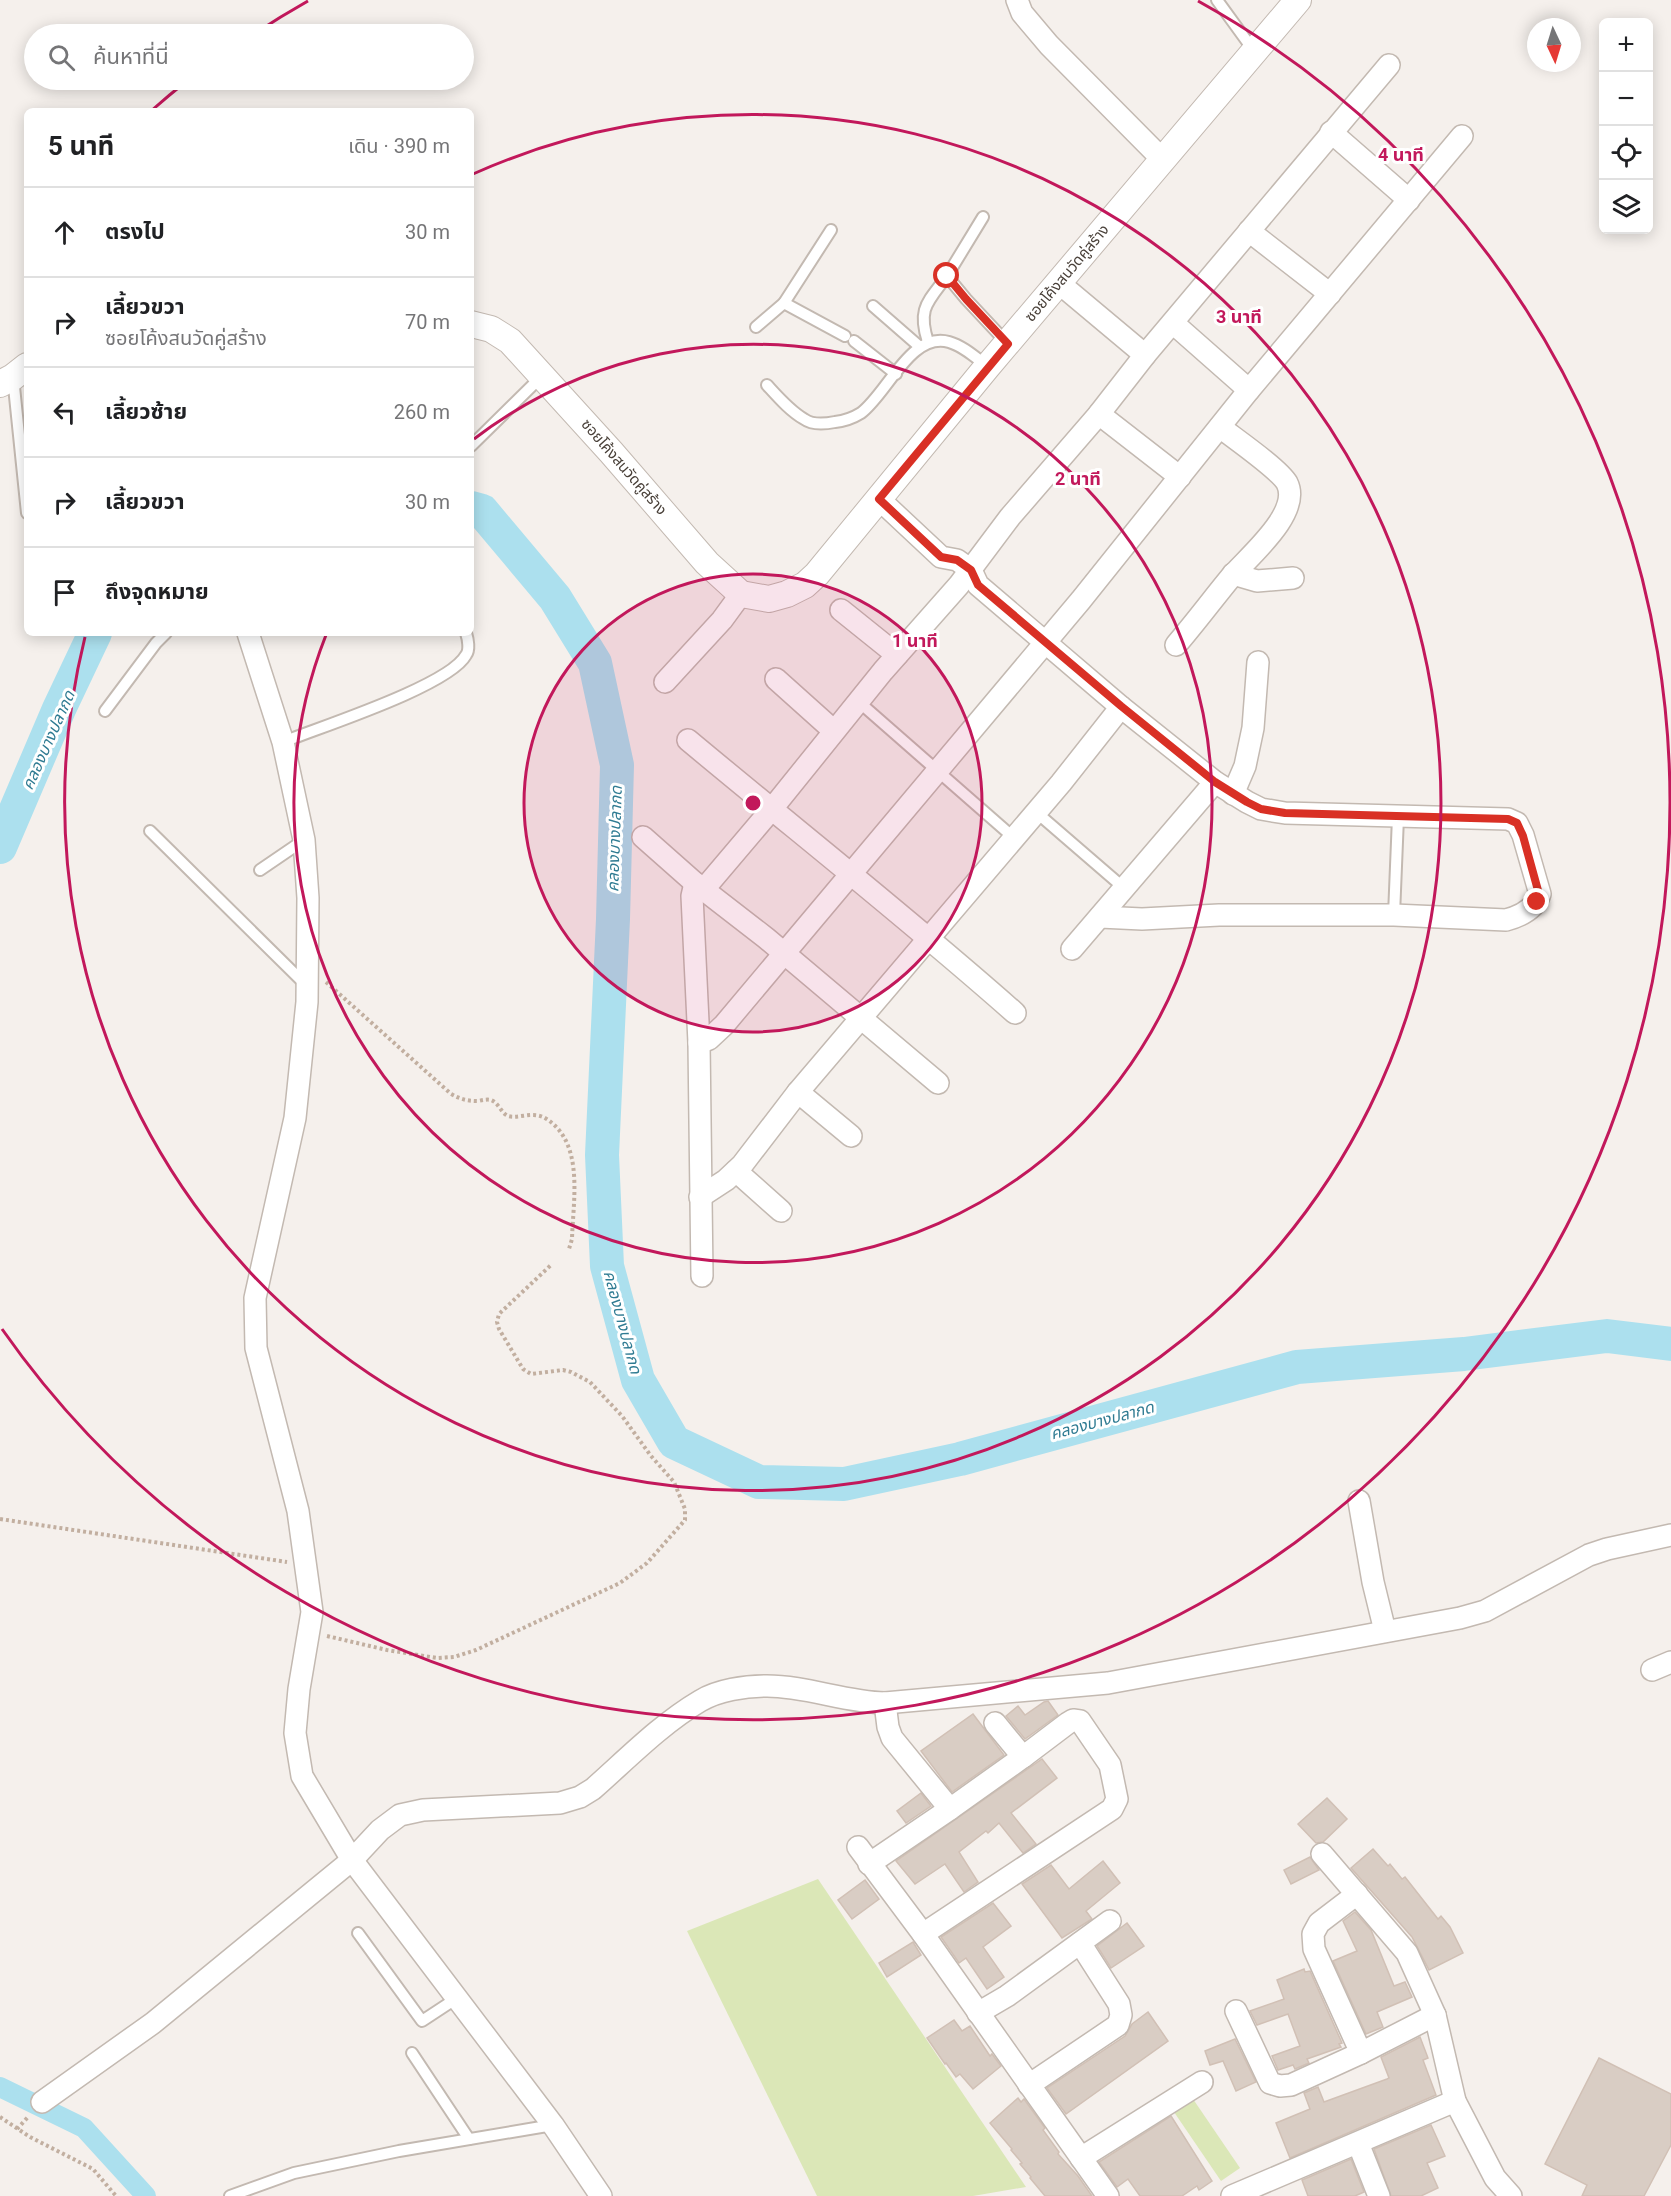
<!DOCTYPE html>
<html lang="th">
<meta charset="utf-8">
<style>
:root{--surface:#fff;--page:#f2f2f2;--text:#202124;--muted:#757577;--line:#e0e0e0}
body{margin:0;font-family:Roboto,"Noto Sans Thai",sans-serif;background:var(--page);color:var(--text)}
.controls{position:absolute;right:18px;top:18px;display:grid;overflow:hidden;border-radius:9px;box-shadow:0 3px 15px #0003}
.controls button{width:54px;height:54px;display:grid;place-items:center;padding:0;border:0;border-bottom:2px solid var(--line);background:var(--surface);color:var(--text);font:30px sans-serif}
.compass{position:absolute;left:1527px;top:18px;width:54px;height:54px;border-radius:50%;background:var(--surface);box-shadow:0 3px 15px #0003;rotate:176deg}
.stop{position:absolute;width:18px;height:18px;margin:-14px;border:4px solid #d93025;border-radius:50%;background:#fff}
.stop.end{background:#d93025;border-color:#fff;box-shadow:0 2px 6px #0008}
.list{margin:0;padding:0;list-style:none}
h2{display:flex;justify-content:space-between;align-items:center;height:78px;margin:0;padding:0 24px;font-size:26px}
h2 small{font-size:20px;font-weight:400;color:var(--muted)}
.list li{display:grid;grid-template-columns:39px 1fr auto;gap:18px;align-items:center;box-sizing:border-box;height:90px;padding:0 24px;border-top:2px solid var(--line)}
.list b{display:block;font-size:22px;white-space:nowrap}
.list p{margin:0;font-size:20px;white-space:nowrap;color:var(--muted)}
.list em{font-size:20px;font-style:normal;color:var(--muted)}
.icon{flex:none;width:33px;height:33px;fill:none;stroke:currentColor;stroke-width:2;stroke-linecap:round;stroke-linejoin:round}
.map{position:relative;flex:none;width:1671px;height:2196px;overflow:hidden}
.search{position:absolute;background:var(--surface);box-shadow:0 3px 15px #0003;left:24px;top:24px;width:450px;height:66px;display:flex;align-items:center;gap:15px;box-sizing:border-box;padding:0 21px;border-radius:33px;color:var(--muted);font-size:22px}
.panel{position:absolute;background:var(--surface);box-shadow:0 3px 15px #0003;left:24px;top:108px;width:450px;height:528px;border-radius:9px}
.map>svg:first-child{display:block}
.green{fill:#dbe7b7}
.lines{fill:none;stroke-linecap:round;stroke-linejoin:round}
.canal{stroke:#ace0ee;stroke-width:20}
.river{stroke:#ace0ee;stroke-width:34}
.building{fill:#d9cdc4;stroke:#d1c0b5;stroke-width:1.5}
.service-casing{stroke:#c3b9b1;stroke-width:14}
.minor-casing{stroke:#c3b9b1;stroke-width:24}
.tertiary-casing{stroke:#c3b9b1;stroke-width:28}
.path{stroke:#c2afa0;stroke-width:4;stroke-dasharray:3 3;stroke-linecap:butt}
.service{stroke:#fff;stroke-width:10}
.minor{stroke:#fff;stroke-width:21}
.tertiary{stroke:#fff;stroke-width:26}
.route{stroke:#d93025;stroke-width:8}
.ring{fill:none;stroke:#c2185b;stroke-width:3}
.labels{text-anchor:middle;stroke-width:6;stroke-linejoin:round;paint-order:stroke}
.street-label{font-size:15px;fill:#494039;stroke:#fff}
.water-label{font-size:16px;font-style:italic;fill:#2f7b92;stroke:#fff}
.centre{fill:#c2185b;stroke:#fff;stroke-width:3}
.ring-label{font-size:18px;text-anchor:middle;font-weight:bold;fill:#c2185b;stroke:#fff;stroke-width:6;stroke-linejoin:round;paint-order:stroke}
</style>
<div class="map">
<svg width="1671" height="2196" viewBox="0 0 1671 2196">
<rect width="100%" height="100%" fill="#f5f0ec"/>
<g class="green">
<path d="M818,1879L1026,2187L973,2196H817L687,1931Z"/>
<path d="M1193,2099L1240,2168L1221,2181L1174,2112Z"/>
</g>
<g class="lines">
<path class="canal" d="M0,2087L84,2128L146,2196"/>
<g class="river">
<path d="M471,508L482,511L555,598L595,663L617,765L613,919L602,1155L607,1266L638,1380L674,1442L759,1482L844,1484L960,1459L1297,1367L1464,1354L1607,1336L1671,1344"/>
<path d="M0,847L59,709L95,633"/>
</g>
</g>
<g class="building">
<path d="M1048,1701L1058,1715L1025,1739L1006,1716L1018,1706L1025,1715L1044,1702Z"/>
<path d="M973,1714L1004,1755L952,1792L921,1751Z"/>
<path d="M1042,1759L1057,1778L1011,1813L1036,1844L1023,1853L999,1823L988,1833L986,1831L959,1852L978,1882L964,1892L945,1864L915,1884L896,1861Z"/>
<path d="M921,1793L931,1806L906,1823L897,1811Z"/>
<path d="M1327,1798L1347,1819L1323,1842L1316,1843L1298,1824Z"/>
<path d="M1373,1849L1388,1866L1390,1864L1402,1879L1405,1877L1438,1919L1441,1916L1450,1927L1463,1953L1429,1970L1412,1937L1351,1868Z"/>
<path d="M1310,1857L1319,1870L1291,1884L1284,1870Z"/>
<path d="M1103,1861L1120,1883L1086,1911L1092,1919L1062,1938L1022,1884L1051,1865L1069,1889Z"/>
<path d="M865,1880L879,1899L852,1919L838,1900Z"/>
<path d="M993,1903L1011,1926L983,1947L1004,1977L987,1989L966,1958L959,1963L941,1937Z"/>
<path d="M1355,1912L1371,1930L1394,1986L1405,1982L1412,1997L1377,2012L1383,2027L1366,2034L1333,1961L1357,1951L1343,1921Z"/>
<path d="M1127,1923L1144,1946L1111,1968L1097,1946Z"/>
<path d="M913,1942L921,1955L887,1977L879,1963Z"/>
<path d="M1304,1969L1305,1972L1310,1971L1342,2043L1339,2044L1341,2047L1307,2059L1309,2063L1295,2069L1293,2065L1278,2070L1272,2056L1300,2046L1288,2014L1257,2025L1250,2011L1284,1999L1277,1980Z"/>
<path d="M1148,2012L1168,2041L1066,2114L1047,2088L1125,2036L1132,2024Z"/>
<path d="M954,2020L962,2031L970,2026L990,2056L992,2054L1001,2066L973,2089L960,2074L956,2077L946,2063L945,2064L927,2038Z"/>
<path d="M1420,2037L1428,2058L1423,2060L1436,2095L1290,2158L1276,2123L1310,2109L1304,2093L1318,2087L1324,2102L1387,2079L1389,2078L1381,2057Z"/>
<path d="M1235,2039L1256,2082L1236,2091L1223,2061L1210,2065L1205,2051Z"/>
<path d="M1599,2058L1671,2094V2145L1644,2196H1582L1587,2185L1545,2164Z"/>
<path d="M1018,2098L1021,2102L1024,2099L1045,2128L1043,2130L1059,2152L1058,2154L1078,2176L1092,2196H1045L1030,2178L1031,2177L1020,2164L1022,2163L1011,2150L1012,2149L990,2123Z"/>
<path d="M1171,2116L1212,2181L1199,2190L1197,2186L1182,2196H1140L1128,2179L1117,2187L1099,2162Z"/>
<path d="M1431,2125L1445,2156L1427,2163L1438,2188L1421,2196H1391L1374,2149Z"/>
<path d="M1351,2159L1364,2192L1355,2196H1308L1302,2180Z"/>
</g>
<g class="lines">
<defs>
<g id="service">
<path d="M1217,0L1254,51"/>
<path d="M983,217L947,276L966,299L1008,344"/>
<path d="M784,303L831,230"/>
<path d="M873,306L920,347"/>
<path d="M756,327L784,303L845,336"/>
<path d="M854,341L896,374"/>
<path d="M928,342C917,308 928,302 947,276"/>
<path d="M13,377L27,513"/>
<path d="M767,385C778,397 790,411 804,419C812,425 825,424 835,422C844,421 853,418 861,413C887,394 911,331 949,342C963,346 975,357 987,366"/>
<path d="M471,446L542,376"/>
<path d="M859,702L1013,837"/>
<path d="M105,711L156,643L166,633"/>
<path d="M283,742C320,727 449,686 466,655C470,650 468,639 466,633"/>
<path d="M1036,812L1124,888"/>
<path d="M150,831L307,986"/>
<path d="M260,870L304,840"/>
<path d="M1394,915L1398,817"/>
<path d="M358,1933L422,2021L457,1998"/>
<path d="M412,2053L469,2139"/>
<path d="M230,2196L294,2173L399,2151L553,2125"/>
</g>
<g id="minor">
<path d="M1017,0L1022,13L1049,45L1162,159"/>
<path d="M1331,132L1409,200"/>
<path d="M1249,231L1330,294"/>
<path d="M1059,283L1145,355"/>
<path d="M1173,323L1249,390"/>
<path d="M1099,414L1180,477"/>
<path d="M879,499L941,557L957,560L971,570L978,585L1121,707L1215,782L1247,802L1261,809L1285,813L1508,819L1517,823L1523,835L1540,894C1535,909 1521,916 1506,920L1394,915H1219L1142,919L1100,917"/>
<path d="M1233,574L1257,581L1293,578"/>
<path d="M841,610L897,655"/>
<path d="M248,633L283,742L304,840L308,898L307,1002L295,1118L255,1298L256,1348L298,1511L312,1612L299,1689L295,1733L302,1776L352,1860L553,2125L601,2196"/>
<path d="M1176,645C1195,623 1212,600 1231,577C1248,557 1302,513 1287,483C1279,469 1234,438 1220,427"/>
<path d="M776,679L834,731"/>
<path d="M665,682L722,620L741,594"/>
<path d="M688,740C797,831 909,919 1015,1013"/>
<path d="M1233,794L1245,766L1253,728L1258,662"/>
<path d="M643,837L695,883L766,938L938,1083"/>
<path d="M695,883L692,896L699,1043L702,1276"/>
<path d="M704,889L771,810L883,671L959,585L1010,517L1099,414L1145,355L1389,65"/>
<path d="M1072,949L1215,782"/>
<path d="M699,1043L709,1039L724,1025L1081,600L1249,390L1462,136"/>
<path d="M798,1092L851,1136"/>
<path d="M736,1171L781,1211"/>
<path d="M700,1197L726,1180L742,1165L798,1092L1061,783L1121,707"/>
<path d="M1359,1501L1373,1582L1385,1631"/>
<path d="M1652,1670L1671,1662"/>
<path d="M950,1809L1023,1757"/>
<path d="M858,1847L923,1934L1108,2196"/>
<path d="M1322,1854L1407,1953L1435,2015L1455,2101L1495,2178L1511,2196"/>
<path d="M869,1864L950,1809L892,1738L888,1727L885,1703"/>
<path d="M1357,1894L1319,1923L1313,1934L1314,1949L1361,2053L1435,2015"/>
<path d="M923,1934L1112,1809L1117,1799L1110,1765L1080,1721L1073,1720L1068,1723L1023,1757L995,1723"/>
<path d="M1236,2011L1270,2083L1280,2086L1291,2085L1361,2053"/>
<path d="M978,2013L1007,1996L1110,1921"/>
<path d="M1029,2085L1118,2025L1121,2015L1119,2004L1080,1943"/>
<path d="M42,2102L153,2023L352,1860L380,1830L400,1815L423,1810L560,1803L580,1797L593,1789C627,1759 661,1724 700,1701C718,1690 745,1686 767,1686C806,1686 845,1702 885,1703L1108,1683L1460,1618L1485,1611L1589,1555L1607,1549L1671,1535"/>
<path d="M1358,2143L1379,2196"/>
<path d="M1081,2158L1202,2082"/>
<path d="M1232,2196L1455,2101"/>
</g>
<g id="tertiary">
<path d="M471,324L491,329L510,341L611,452L707,563L741,594L769,599L787,594L805,585L817,574L987,367L1298,0"/>
<path d="M0,384L13,377L27,366"/>
</g>
</defs>
<use href="#service" class="service-casing"/>
<use href="#minor" class="minor-casing"/>
<use href="#tertiary" class="tertiary-casing"/>
<g class="path">
<path d="M326,982L451,1094C460,1099 467,1101 478,1101C483,1100 487,1099 491,1100C499,1103 501,1113 508,1116C518,1119 533,1111 545,1118C585,1142 573,1200 572,1239L569,1249"/>
<path d="M0,1519L287,1562"/>
<path d="M327,1636L387,1650L437,1658L454,1657L476,1650L620,1583L647,1563L685,1520V1509L674,1482L651,1456L622,1416L590,1382L571,1372L563,1370L531,1374L523,1369L499,1329L497,1322L499,1314L551,1265"/>
<path d="M0,2117L30,2137L93,2169L116,2196"/>
<path d="M17,2129L29,2116"/>
</g>
<use href="#service" class="service"/>
<use href="#minor" class="minor"/>
<use href="#tertiary" class="tertiary"/>
</g>
<g class="lines">
<path class="route" d="M947,276L966,299L1008,344L879,499L941,557L957,560L971,570L978,585L1121,706L1215,782L1247,802L1261,809L1285,813L1508,819L1517,823L1523,836L1539,894L1537,902"/>
</g>
<circle cx="753" cy="803" r="229" fill="#c2185b" fill-opacity=".12"/>
<g class="ring">
<circle cx="753" cy="803" r="229"/>
<path d="M474 439A459 459 0 1 1 326 635"/>
<path d="M473 174A688 688 0 1 1 85 637"/>
<path d="M151 111A917 917 0 0 1 188 80M254 34A917 917 0 0 1 308 1M1198 1A917 917 0 1 1 2 1329"/>
</g>
<g class="labels">
<g class="street-label">
<text transform="translate(1067 273) rotate(-50)" y="5">ซอยโค้งสนวัดคู่สร้าง</text>
<text transform="translate(624 467) rotate(49)" y="5">ซอยโค้งสนวัดคู่สร้าง</text>
</g>
<g class="water-label">
<text transform="translate(48 740) rotate(-66)" y="6">คลองบางปลากด</text>
<text transform="translate(614 839) rotate(-88)" y="6">คลองบางปลากด</text>
<text transform="translate(623 1322) rotate(75)" y="6">คลองบางปลากด</text>
<text transform="translate(1102 1420) rotate(-15)" y="6">คลองบางปลากด</text>
</g>
</g>
<circle cx="753" cy="803" r="9" class="centre"/>
<g class="ring-label">
<text x="1401" y="161">4 นาที</text>
<text x="1239" y="323">3 นาที</text>
<text x="1078" y="485">2 นาที</text>
<text x="915" y="647">1 นาที</text>
</g>
</svg>
<div class="controls">
<button>+</button>
<button>−</button>
<button><svg class="icon" aria-label="locate" viewBox="0 0 24 24"><circle cx="12" cy="12" r="6"/><path d="M12 2v4M12 18v4M2 12h4M18 12h4"/></svg></button>
<button><svg class="icon" aria-label="layers" viewBox="0 0 24 24"><path d="M12 4l9 5-9 5-9-5zM3 14l9 5 9-5"/></svg></button>
</div>
<svg class="compass" viewBox="-18 -18 36 36"><path d="M0-13l5 13h-10z" fill="#e53935"/><path d="M0 13l5-13h-10z" fill="#757577"/></svg>
<div class="stop" style="left:947px;top:276px"></div>
<div class="stop end" style="left:1537px;top:902px"></div>
<div class="search"><svg class="icon" aria-label="search" viewBox="0 0 24 24"><circle cx="10" cy="10" r="6"/><path d="M15 15l6 6"/></svg>ค้นหาที่นี่</div>
<section class="panel">
<h2>5 นาที<small>เดิน · 390 m</small></h2>
<ul class="list">
<li><svg class="icon" aria-label="ahead" viewBox="0 0 24 24"><path d="M12 20V5M6 11l6-6 6 6"/></svg><div><b>ตรงไป</b></div><em>30 m</em></li>
<li><svg class="icon" aria-label="right" viewBox="0 0 24 24"><path d="M7 20v-9h11M14 6l5 5-5 5"/></svg><div><b>เลี้ยวขวา</b><p>ซอยโค้งสนวัดคู่สร้าง</p></div><em>70 m</em></li>
<li><svg class="icon" aria-label="left" viewBox="0 0 24 24"><path d="M17 20v-9H6M10 6l-5 5 5 5"/></svg><div><b>เลี้ยวซ้าย</b></div><em>260 m</em></li>
<li><svg class="icon" aria-label="right" viewBox="0 0 24 24"><path d="M7 20v-9h11M14 6l5 5-5 5"/></svg><div><b>เลี้ยวขวา</b></div><em>30 m</em></li>
<li><svg class="icon" aria-label="arrive" viewBox="0 0 24 24"><path d="M6 21V4h12l-3 4 3 4H6"/></svg><div><b>ถึงจุดหมาย</b></div></li>
</ul>
</section>
</div>
